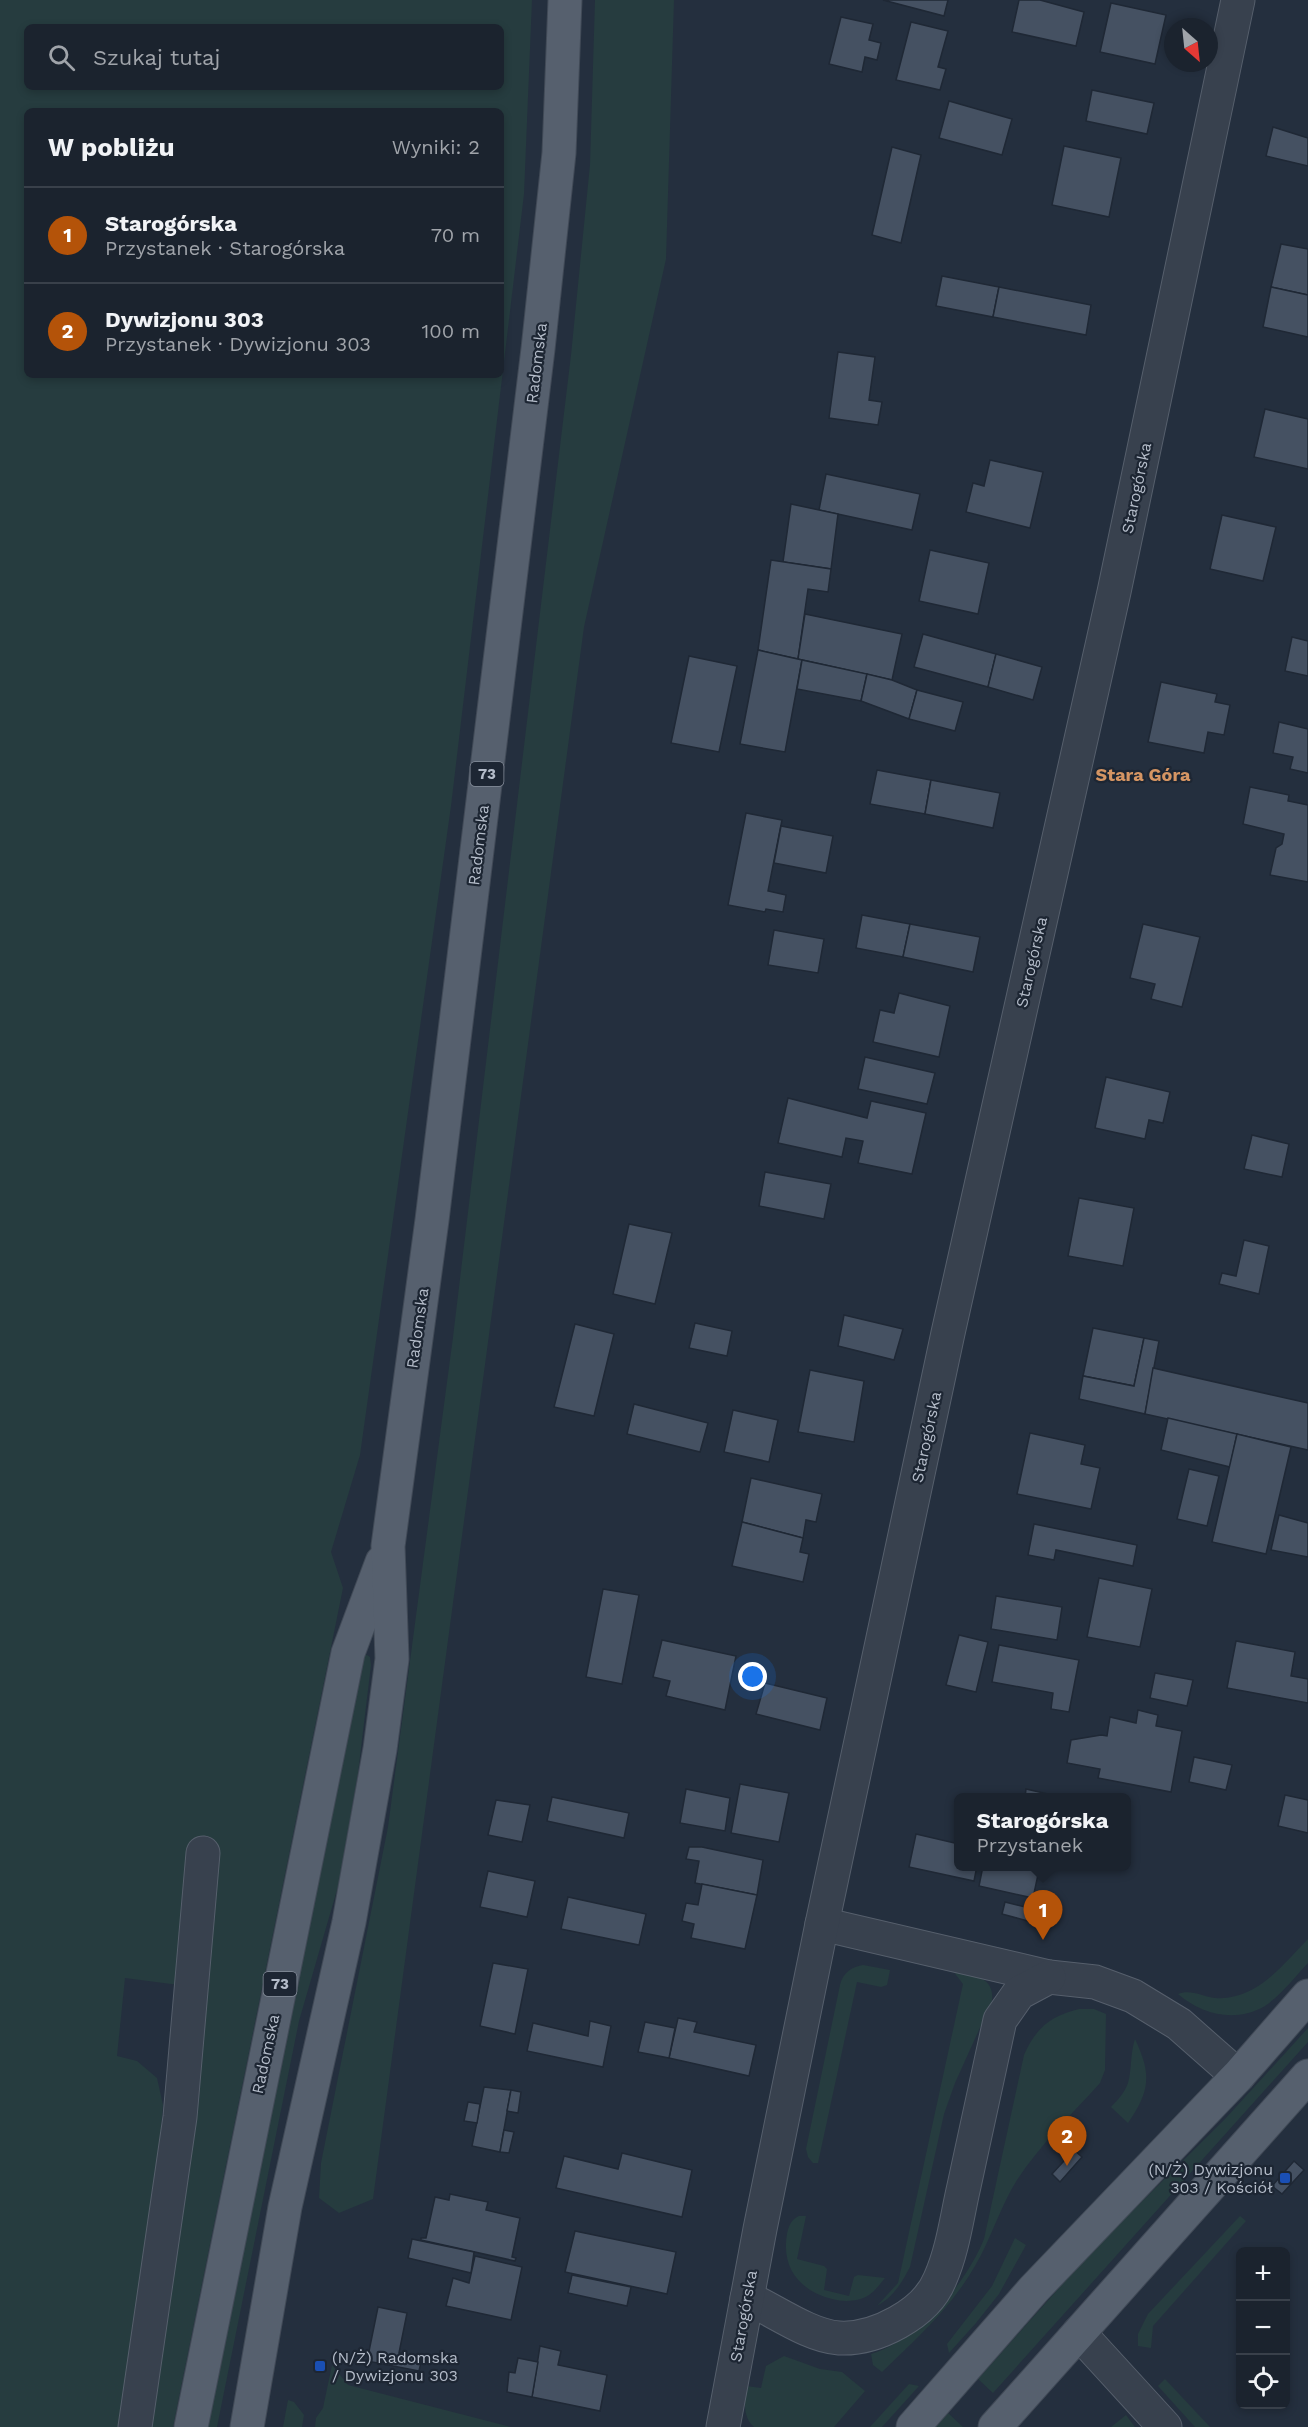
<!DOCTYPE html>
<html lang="pl">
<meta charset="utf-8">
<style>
:root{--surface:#1b232e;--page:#242b36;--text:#f1f3f6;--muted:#a0a4aa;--line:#39404a;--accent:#b45309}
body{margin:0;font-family:"Work Sans",sans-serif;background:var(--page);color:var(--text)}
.controls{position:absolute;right:18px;bottom:18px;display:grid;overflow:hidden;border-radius:9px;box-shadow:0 3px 9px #0003}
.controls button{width:54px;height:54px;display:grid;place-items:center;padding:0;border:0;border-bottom:2px solid var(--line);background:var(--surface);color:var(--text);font:30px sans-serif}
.compass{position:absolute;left:1164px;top:18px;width:54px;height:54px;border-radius:50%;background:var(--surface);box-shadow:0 3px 9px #0003;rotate:153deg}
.you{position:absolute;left:753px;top:1677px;width:21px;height:21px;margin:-15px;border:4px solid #fff;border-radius:50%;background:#1a73e8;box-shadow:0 0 0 9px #1a73e833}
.badge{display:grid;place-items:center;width:39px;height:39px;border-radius:50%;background:var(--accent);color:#fff;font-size:20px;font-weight:700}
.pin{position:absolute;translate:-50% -50px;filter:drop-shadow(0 2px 3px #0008)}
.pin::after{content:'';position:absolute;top:32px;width:21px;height:18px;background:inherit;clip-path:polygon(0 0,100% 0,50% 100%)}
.popup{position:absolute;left:954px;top:1793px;width:177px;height:78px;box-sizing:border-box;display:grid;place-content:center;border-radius:9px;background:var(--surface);filter:drop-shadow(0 2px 4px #0005);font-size:20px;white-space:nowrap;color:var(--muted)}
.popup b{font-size:22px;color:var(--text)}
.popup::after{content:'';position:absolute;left:50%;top:100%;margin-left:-12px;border:12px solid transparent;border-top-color:var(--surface)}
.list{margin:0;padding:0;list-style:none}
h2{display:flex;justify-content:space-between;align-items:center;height:78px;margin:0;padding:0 24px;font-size:26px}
h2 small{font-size:20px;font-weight:400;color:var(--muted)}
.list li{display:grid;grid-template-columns:39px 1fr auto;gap:18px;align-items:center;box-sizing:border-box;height:96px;padding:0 24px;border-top:2px solid var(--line)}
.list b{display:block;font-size:22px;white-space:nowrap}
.list p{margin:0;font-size:20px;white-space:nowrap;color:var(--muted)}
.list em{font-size:20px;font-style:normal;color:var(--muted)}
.icon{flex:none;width:33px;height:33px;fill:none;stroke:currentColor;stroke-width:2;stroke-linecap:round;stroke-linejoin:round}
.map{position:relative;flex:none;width:1308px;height:2427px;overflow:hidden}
.search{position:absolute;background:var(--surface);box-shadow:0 3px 9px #0003;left:24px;top:24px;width:480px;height:66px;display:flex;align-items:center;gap:15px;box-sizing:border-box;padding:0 21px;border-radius:9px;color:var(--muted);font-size:22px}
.panel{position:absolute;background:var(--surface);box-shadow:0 3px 9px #0003;left:24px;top:108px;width:480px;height:270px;border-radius:9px}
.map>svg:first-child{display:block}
.green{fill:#263c3f;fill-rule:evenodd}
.building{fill:#455162;stroke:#1f2835;stroke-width:1.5}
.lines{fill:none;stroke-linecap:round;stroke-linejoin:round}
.minor-casing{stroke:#565f6c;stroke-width:35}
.major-casing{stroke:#414a57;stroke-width:35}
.minor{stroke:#38414e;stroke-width:33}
.major{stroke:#56606e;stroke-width:33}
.transit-dot{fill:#1a4fb4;stroke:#1d2633;stroke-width:2}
.labels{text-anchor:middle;stroke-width:4.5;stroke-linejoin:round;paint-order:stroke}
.shield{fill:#1d2633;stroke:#878f9c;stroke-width:1.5}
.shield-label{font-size:15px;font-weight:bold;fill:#b4bcc9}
.street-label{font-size:16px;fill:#b4bcc9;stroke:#1d2633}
.poi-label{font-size:16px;fill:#b4bcc9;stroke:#1d2633;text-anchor:end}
.neighbourhood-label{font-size:18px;font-weight:bold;fill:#d59563;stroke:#1d2633}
</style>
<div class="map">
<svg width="1308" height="2427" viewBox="0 0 1308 2427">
<rect width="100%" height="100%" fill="#242f3e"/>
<g class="green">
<path d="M0,0H532L524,194L451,806L360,1455L331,1552L343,1588L173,2427H149L179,1985L125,1978L117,2056L137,2061L157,2078L163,2105L160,2142L122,2427H0ZM27,27H501V87H27ZM27,111H501V375H27Z"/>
<path d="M595,0H674L666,259L584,627L373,2199L339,2213L319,2198L321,2163L388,1827L453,1337L571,355L590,165Z"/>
<path d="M367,1655L370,1657L371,1665L358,1773L339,1883L299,2021L217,2427H208L362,1656Z"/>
<path d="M1308,1939V1963C1295,1977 1281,1995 1265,2006C1236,2023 1202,2015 1178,1994C1191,1989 1203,1997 1215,1998C1257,2001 1282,1965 1308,1939Z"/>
<path d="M863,1965L890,1970L887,1985L881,1987L857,1982L818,2163H813L808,2157L806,2149L840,1985C843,1973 851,1967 863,1965Z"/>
<path d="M953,1971C972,1975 995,1976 992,2001L955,2083L944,2114L910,2267C901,2284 894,2296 877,2306L898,2283L963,1984Z"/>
<path d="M1079,2009H1094L1106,2014L1105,2070L1100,2083C1072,2114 1040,2145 1017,2180C1000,2207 991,2239 975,2266C951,2308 916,2339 882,2372L873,2365L871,2354C918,2340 966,2284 984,2239L1024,2055C1036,2028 1050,2016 1079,2009Z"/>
<path d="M1308,2028V2042L993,2393L978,2379L1092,2251L1225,2119Z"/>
<path d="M1135,2039C1152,2075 1150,2091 1128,2123L1111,2107C1118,2100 1125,2092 1128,2083C1132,2069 1130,2054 1135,2039Z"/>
<path d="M799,2216H806L797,2259L824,2266L827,2269L824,2290L849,2296L854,2277L858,2275L885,2278C880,2284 875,2291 869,2295C858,2302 844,2302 832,2299C800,2291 781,2268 787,2234C789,2225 791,2220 799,2216Z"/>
<path d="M1240,2216L1246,2221L1153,2326L1151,2348L1138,2346V2334L1148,2314Z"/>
<path d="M1015,2238L1026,2245L999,2294L976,2323L949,2353L947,2344L992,2286Z"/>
<path d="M784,2356L820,2369L842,2372L865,2391L834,2427H754C742,2417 745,2400 746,2386L761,2388L766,2366Z"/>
<path d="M332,2365L348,2385L511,2427H315L316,2418L323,2408Z"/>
<path d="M1165,2379L1210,2427H1195L1158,2386Z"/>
<path d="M909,2384L919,2386L882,2427H870Z"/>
<path d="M288,2400L294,2402L304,2415L302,2427H283Z"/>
<path d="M948,2413L963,2427H936Z"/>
<path d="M1126,2415L1135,2427H1111Z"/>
</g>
<g class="building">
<path d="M883,0H948L944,16Z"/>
<path d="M1019,0H1040L1084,12L1076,46L1012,32Z"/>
<path d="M1111,3L1166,15L1155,64L1100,52Z"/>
<path d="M841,17L873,24L869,40L881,43L877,60L865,57L862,72L829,64Z"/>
<path d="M911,22L948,31L938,67L946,69L940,90L896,80Z"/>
<path d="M1092,90L1154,103L1147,134L1086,121Z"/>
<path d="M949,101L1012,119L1002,155L939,138Z"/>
<path d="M1273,127L1308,138V166L1266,156Z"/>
<path d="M1064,146L1121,158L1109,217L1052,205Z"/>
<path d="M892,147L921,155L901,243L872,235Z"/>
<path d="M1281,244L1308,249V295L1271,287Z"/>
<path d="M942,276L999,287L993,317L936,306Z"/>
<path d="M999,287L1091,305L1086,335L993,317Z"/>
<path d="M1271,287L1308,295V337L1263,327Z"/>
<path d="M838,352L875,357L869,400L882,402L878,425L829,418Z"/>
<path d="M1265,409L1308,419V469L1254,457Z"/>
<path d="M990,460L1043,472L1030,528L966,512L973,483L984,486Z"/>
<path d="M826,474L920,494L912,530L819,510Z"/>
<path d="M791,504L838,514L831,569L783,562Z"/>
<path d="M1222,515L1276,527L1263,581L1210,569Z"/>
<path d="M930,550L989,563L978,614L919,601Z"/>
<path d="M771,560L831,569L828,592L808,589L798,659L758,650Z"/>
<path d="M805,614L902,634L892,680L798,659Z"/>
<path d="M923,634L996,654L988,687L914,667Z"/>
<path d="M1292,637L1308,641V676L1285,671Z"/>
<path d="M758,650L802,660L785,752L740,744Z"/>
<path d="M996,654L1042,667L1033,700L988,687Z"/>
<path d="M689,656L737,666L719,752L671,743Z"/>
<path d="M802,660L867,674L861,701L797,689Z"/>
<path d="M867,674L892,680L917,690L909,719L861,701Z"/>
<path d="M1161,682L1217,694L1215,702L1230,705L1224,735L1208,732L1204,753L1148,742Z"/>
<path d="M917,690L963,702L955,731L909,719Z"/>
<path d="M1279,722L1308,729V773L1290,769L1293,757L1273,753Z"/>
<path d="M877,770L931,780L925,814L870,804Z"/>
<path d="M931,780L1000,793L993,828L925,814Z"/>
<path d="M1250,787L1289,795L1288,801L1308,805V882L1270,875L1276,848L1282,844L1284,834L1243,824Z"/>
<path d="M746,813L782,820L768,891L786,895L783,912L766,909L765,912L728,905Z"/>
<path d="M781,826L833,836L826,873L774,863Z"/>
<path d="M862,915L910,924L903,957L856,948Z"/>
<path d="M910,924L980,937L973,972L903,957Z"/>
<path d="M1143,924L1200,937L1182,1007L1151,999L1155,984L1130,978Z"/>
<path d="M774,930L824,939L818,973L768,965Z"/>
<path d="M899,993L950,1006L939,1057L873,1042L880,1010L894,1013Z"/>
<path d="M865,1057L935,1073L927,1104L858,1089Z"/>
<path d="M1106,1077L1170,1092L1163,1123L1149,1120L1145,1139L1095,1128Z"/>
<path d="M788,1098L867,1118L871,1101L926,1113L912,1174L858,1163L863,1141L846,1138L842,1157L778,1143Z"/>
<path d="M1252,1135L1289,1144L1282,1177L1244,1169Z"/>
<path d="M765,1172L831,1184L824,1219L759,1206Z"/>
<path d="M1079,1198L1134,1208L1123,1266L1068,1256Z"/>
<path d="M629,1224L672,1233L655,1304L613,1294Z"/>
<path d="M1244,1240L1269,1246L1259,1294L1219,1284L1222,1273L1236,1276Z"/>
<path d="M844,1315L903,1329L894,1360L838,1346Z"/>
<path d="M695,1323L732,1331L727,1356L689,1348Z"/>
<path d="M575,1324L614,1334L594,1416L554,1407Z"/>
<path d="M1093,1328L1144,1338L1134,1386L1083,1376Z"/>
<path d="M1144,1338L1159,1341L1145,1414L1079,1399L1083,1376L1134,1386Z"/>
<path d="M1153,1368L1308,1403V1450L1145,1414Z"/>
<path d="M810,1370L864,1381L854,1442L798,1432Z"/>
<path d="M634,1404L708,1423L700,1452L627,1434Z"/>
<path d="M733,1410L778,1420L769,1462L724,1452Z"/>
<path d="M1168,1418L1237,1434L1230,1467L1161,1450Z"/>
<path d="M1030,1433L1085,1445L1081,1464L1100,1468L1091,1509L1017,1494Z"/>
<path d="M1237,1434L1291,1447L1266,1554L1212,1542Z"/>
<path d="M1189,1469L1219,1476L1207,1526L1177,1519Z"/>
<path d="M751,1478L822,1494L816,1522L806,1520L803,1538L742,1522Z"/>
<path d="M1279,1515L1308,1523V1557L1271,1550Z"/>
<path d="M742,1522L803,1538L800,1552L809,1554L803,1582L732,1566Z"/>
<path d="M1034,1524L1137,1545L1133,1566L1056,1550L1054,1560L1028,1555Z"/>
<path d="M1099,1578L1152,1589L1140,1647L1087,1637Z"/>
<path d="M603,1589L639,1595L622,1684L586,1677Z"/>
<path d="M996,1596L1062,1607L1057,1640L991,1629Z"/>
<path d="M959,1635L988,1642L976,1692L946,1685Z"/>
<path d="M662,1640L736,1656L725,1710L666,1696L670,1681L653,1677Z"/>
<path d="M1236,1641L1295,1652L1291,1676L1308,1679V1703L1227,1688Z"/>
<path d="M999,1645L1079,1660L1069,1712L1051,1709L1053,1693L992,1682Z"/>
<path d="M1155,1673L1193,1680L1187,1706L1150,1698Z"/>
<path d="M765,1683L827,1698L820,1730L756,1714Z"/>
<path d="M1138,1710L1158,1715L1156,1726L1182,1731L1171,1792L1098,1778L1100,1769L1067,1763L1071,1740L1101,1735L1107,1736L1110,1717L1136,1723Z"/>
<path d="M1194,1757L1232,1765L1226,1790L1189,1782Z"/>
<path d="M740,1784L789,1793L779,1842L731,1833Z"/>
<path d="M686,1789L730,1798L725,1831L680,1823Z"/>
<path d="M1026,1789L1048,1794L1047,1798H1025Z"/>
<path d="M1285,1795L1308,1800V1833L1278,1826Z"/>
<path d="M552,1797L629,1813L624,1838L547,1821Z"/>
<path d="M496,1800L530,1805L522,1842L488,1835Z"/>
<path d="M916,1834L959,1844V1866H977L974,1881L909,1867Z"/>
<path d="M689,1847H702L763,1860L757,1895L695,1883L699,1861L686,1859Z"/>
<path d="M983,1866H1053L1052,1872L1039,1870L1033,1898L979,1886Z"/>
<path d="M488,1871L535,1881L527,1917L480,1907Z"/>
<path d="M702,1884L757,1895L745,1949L691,1938L694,1924L682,1921L686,1903L698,1905Z"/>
<path d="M568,1897L646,1914L639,1945L561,1929Z"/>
<path d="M1005,1902L1038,1910L1035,1923L1002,1914Z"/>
<path d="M493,1963L528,1969L515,2034L480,2026Z"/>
<path d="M678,2018L697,2022L694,2032L756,2045L749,2076L669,2058Z"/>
<path d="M590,2021L611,2026L603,2067L527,2051L533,2023L588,2036Z"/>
<path d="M645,2022L675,2028L669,2058L638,2052Z"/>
<path d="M484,2087L511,2090L500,2152L472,2146Z"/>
<path d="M511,2090L521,2092L518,2113L507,2111Z"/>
<path d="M468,2102L480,2104L477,2123L464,2121Z"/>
<path d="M504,2130L514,2132L509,2153L500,2152Z"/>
<path d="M1074,2150L1082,2157L1060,2182L1052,2174Z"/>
<path d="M622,2153L692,2170L682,2217L556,2188L564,2156L618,2169Z"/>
<path d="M1294,2161L1304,2170L1282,2194L1272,2186Z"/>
<path d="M450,2194L488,2202L486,2210L520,2218L512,2257L516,2258L515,2261L421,2240V2238H426L435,2197L449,2200Z"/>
<path d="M575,2231L676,2252L667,2294L565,2272Z"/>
<path d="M412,2239L474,2252L471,2273L408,2258Z"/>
<path d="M475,2256L522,2267L511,2320L446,2306L453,2278L469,2283Z"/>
<path d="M572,2275L631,2287L627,2306L568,2293Z"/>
<path d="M378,2307L407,2313L399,2353L422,2358L419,2371L367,2361Z"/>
<path d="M540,2346L561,2351L558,2365L607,2375L600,2411L532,2397Z"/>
<path d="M518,2358L538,2362L532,2397L507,2392L509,2372L515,2373Z"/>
</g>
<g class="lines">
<defs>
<g id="minor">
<path d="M822,1924L1049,1977L1095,1982L1133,1996L1179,2024L1238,2076"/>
<path d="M747,2298C774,2310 809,2336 839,2338C875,2340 926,2314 940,2279C953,2250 957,2216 964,2186C976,2131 988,2076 1000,2020L1019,1993L1049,1977"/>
<path d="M1079,2333L1165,2427"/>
<path d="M135,2427L180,2117L203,1853"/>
<path d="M723,2427L760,2229L822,1924L948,1333L1114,592L1238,0"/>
</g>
<g id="major">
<path d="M191,2427L348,1653L382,1562"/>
<path d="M247,2427L285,2207L349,1922L380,1749L392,1659L388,1546L432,1220L538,349L559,153L565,0"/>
<path d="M913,2427L1034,2289L1238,2076L1308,1996"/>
<path d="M995,2427L1308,2076"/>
</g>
</defs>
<use href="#minor" class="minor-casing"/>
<use href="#major" class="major-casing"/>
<use href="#minor" class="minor"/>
<use href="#major" class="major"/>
</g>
<g class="transit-dot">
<rect x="1279" y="2172" width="12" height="12" rx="3"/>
<rect x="314" y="2360" width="12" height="12" rx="3"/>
</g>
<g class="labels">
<g class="shield">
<rect x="470.5" y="762" width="33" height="24" rx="4.5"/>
<rect x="263.5" y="1972" width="33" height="24" rx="4.5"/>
</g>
<g class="shield-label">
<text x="487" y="779">73</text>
<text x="280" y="1989">73</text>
</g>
<g class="street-label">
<text transform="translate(536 363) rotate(-83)" y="6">Radomska</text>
<text transform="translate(1136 488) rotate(-78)" y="6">Starogórska</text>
<text transform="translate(478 845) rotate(-83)" y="6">Radomska</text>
<text transform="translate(1031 962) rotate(-77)" y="6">Starogórska</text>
<text transform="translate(417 1328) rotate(-82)" y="6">Radomska</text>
<text transform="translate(926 1437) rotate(-78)" y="6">Starogórska</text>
<text transform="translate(265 2054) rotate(-78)" y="6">Radomska</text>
<text transform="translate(743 2316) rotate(-80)" y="6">Starogórska</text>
</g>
<g class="poi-label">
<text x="1273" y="2175">(N/Ż) Dywizjonu<tspan x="1273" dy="18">303 / Kościół</tspan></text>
<text x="332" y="2363" text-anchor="start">(N/Ż) Radomska<tspan x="332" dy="18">/ Dywizjonu 303</tspan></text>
</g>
<g class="neighbourhood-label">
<text x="1143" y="781">Stara Góra</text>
</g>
</g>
</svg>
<div class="controls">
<button>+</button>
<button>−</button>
<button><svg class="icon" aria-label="locate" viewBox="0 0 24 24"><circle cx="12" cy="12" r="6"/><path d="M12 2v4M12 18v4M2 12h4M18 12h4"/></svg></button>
</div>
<svg class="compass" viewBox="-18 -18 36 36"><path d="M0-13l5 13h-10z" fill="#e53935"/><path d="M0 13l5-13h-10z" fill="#a0a4aa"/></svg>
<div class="you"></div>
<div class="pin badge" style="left:1043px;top:1940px">1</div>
<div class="popup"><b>Starogórska</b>Przystanek</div>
<div class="pin badge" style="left:1067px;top:2166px">2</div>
<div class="search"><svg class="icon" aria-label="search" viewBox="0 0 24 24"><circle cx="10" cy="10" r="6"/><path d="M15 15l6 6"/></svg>Szukaj tutaj</div>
<section class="panel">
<h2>W pobliżu<small>Wyniki: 2</small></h2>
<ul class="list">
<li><span class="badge">1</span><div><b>Starogórska</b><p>Przystanek · Starogórska</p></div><em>70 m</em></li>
<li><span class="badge">2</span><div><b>Dywizjonu 303</b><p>Przystanek · Dywizjonu 303</p></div><em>100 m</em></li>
</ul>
</section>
</div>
